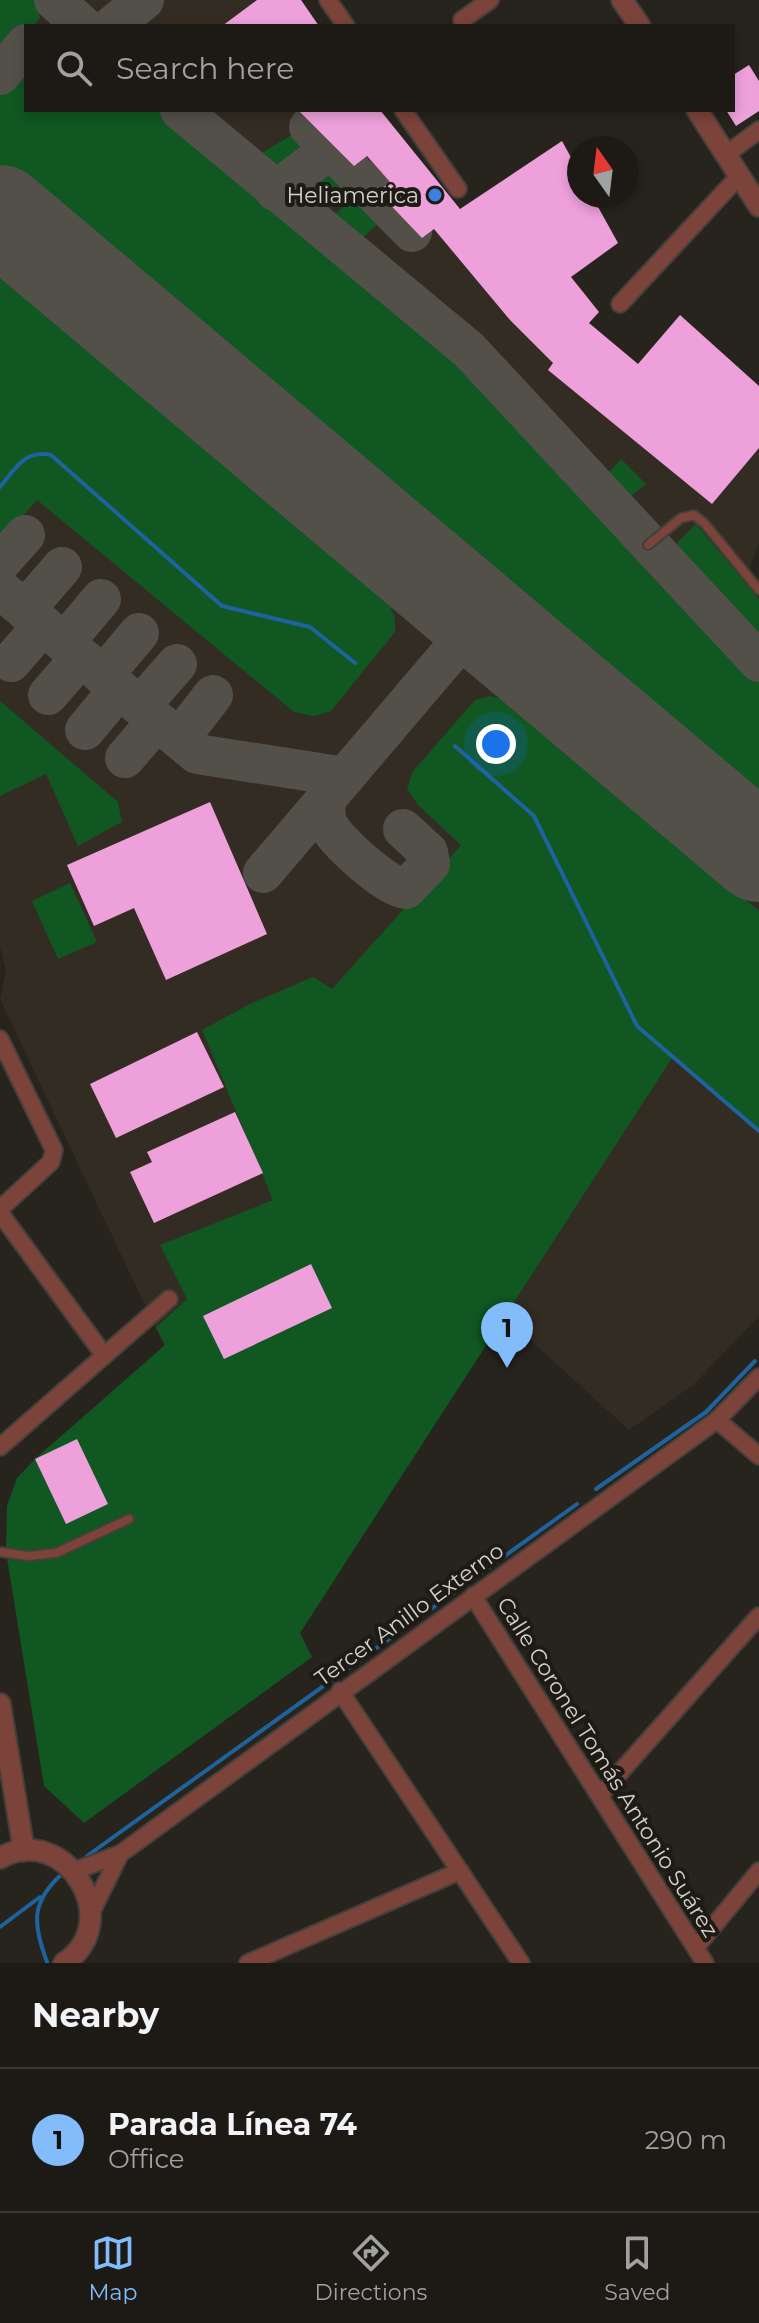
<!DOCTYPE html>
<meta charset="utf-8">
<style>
:root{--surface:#1d1a16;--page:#25231f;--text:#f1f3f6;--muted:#a0a1a1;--line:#3b3835;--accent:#82bcfa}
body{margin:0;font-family:Montserrat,sans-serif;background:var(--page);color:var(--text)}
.compass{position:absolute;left:567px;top:136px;width:72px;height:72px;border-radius:50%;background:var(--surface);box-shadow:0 4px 12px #0003;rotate:346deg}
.you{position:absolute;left:496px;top:744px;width:28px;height:28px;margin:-20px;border:6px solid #fff;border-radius:50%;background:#1a73e8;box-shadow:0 0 0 12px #1a73e833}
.badge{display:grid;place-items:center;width:52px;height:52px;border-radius:50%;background:var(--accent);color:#111;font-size:26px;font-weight:700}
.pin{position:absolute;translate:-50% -66px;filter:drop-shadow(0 2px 4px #0008)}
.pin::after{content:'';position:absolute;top:42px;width:28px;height:24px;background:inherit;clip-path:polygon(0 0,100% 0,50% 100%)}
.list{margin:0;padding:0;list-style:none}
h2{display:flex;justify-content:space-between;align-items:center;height:104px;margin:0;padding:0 32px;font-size:34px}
h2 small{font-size:26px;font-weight:400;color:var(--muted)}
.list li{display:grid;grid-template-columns:52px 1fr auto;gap:24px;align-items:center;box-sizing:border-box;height:144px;padding:0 32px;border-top:2px solid var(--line)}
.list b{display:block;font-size:30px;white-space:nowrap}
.list p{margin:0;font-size:26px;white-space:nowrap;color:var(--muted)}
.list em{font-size:26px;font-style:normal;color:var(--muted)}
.icon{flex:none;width:44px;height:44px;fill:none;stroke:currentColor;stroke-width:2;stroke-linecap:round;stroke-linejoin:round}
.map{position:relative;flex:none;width:759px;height:1963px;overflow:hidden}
.search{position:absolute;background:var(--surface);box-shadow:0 4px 12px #0003;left:24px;right:24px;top:24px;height:88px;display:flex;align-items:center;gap:20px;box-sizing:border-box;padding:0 28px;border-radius:0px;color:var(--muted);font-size:30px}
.sheet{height:248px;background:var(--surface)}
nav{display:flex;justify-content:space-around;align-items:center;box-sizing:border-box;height:112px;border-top:2px solid var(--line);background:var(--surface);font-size:22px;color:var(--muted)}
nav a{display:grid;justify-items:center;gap:4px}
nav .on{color:var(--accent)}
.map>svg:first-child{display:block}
.built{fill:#332c22}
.green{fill:#105722}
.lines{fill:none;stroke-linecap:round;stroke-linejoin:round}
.stream{stroke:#1e629e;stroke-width:4}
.taxiway{stroke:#53504a;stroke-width:40}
.runway{stroke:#53504a;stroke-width:98}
.building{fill:#eea0db}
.service-casing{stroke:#433f39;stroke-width:12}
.minor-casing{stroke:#433f39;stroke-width:20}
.tertiary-casing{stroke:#433f39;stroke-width:24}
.service{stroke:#7b4339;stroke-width:8}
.minor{stroke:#7b4339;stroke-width:16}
.tertiary{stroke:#7b4339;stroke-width:20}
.shop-dot{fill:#3f7fe0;stroke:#1e1a14;stroke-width:3}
.labels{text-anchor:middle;stroke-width:8;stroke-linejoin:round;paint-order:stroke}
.poi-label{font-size:22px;fill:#d4d1cd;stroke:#1e1a14;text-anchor:end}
.street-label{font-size:22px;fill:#d4d1cd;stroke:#1e1a14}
</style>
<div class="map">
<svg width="759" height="1963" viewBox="0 0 759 1963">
<rect width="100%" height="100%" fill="#27231d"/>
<path class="built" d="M0,0H301L319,26H26V110H380L460,209L562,141L579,172V196H592L618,243L571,277L599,312L589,323L638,364L680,315L759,386V543L750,567L759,587V1316L693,1385L629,1430L504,1316L300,1633L0,999L6,970L0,947Z"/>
<g class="green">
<path d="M0,0H35L40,18L33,26H26V35L0,64Z"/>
<path d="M26,65V110H161L477,376L759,680V794L0,170V94Z"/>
<path d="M302,129L315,144L313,153L280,176L256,156Z"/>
<path d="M328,164L341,169L353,181L319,211L294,189Z"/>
<path d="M363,191L386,216L357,243L330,218Z"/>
<path d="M0,272L387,599L395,618V632L331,711L314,716L294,712L37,500L0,542Z"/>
<path d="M621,459L646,484L623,503L601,480Z"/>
<path d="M696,524L759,599V643L671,549Z"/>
<path d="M491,696L513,703L759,911V1131L672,1058L300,1633L312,1657L84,1823L44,1786L6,1552L7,1506L17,1478L35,1459L165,1345L156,1327L187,1299L160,1245L273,1200L202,1030L250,1004L313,977L332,989L461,845L418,805L407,789L413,771L475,700Z"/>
<path d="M0,701L118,802L122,822L78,846L46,774L0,796Z"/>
<path d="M70,883L97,942L58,959L32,901Z"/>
</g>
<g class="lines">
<g class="stream">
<path d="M0,487C15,469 25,449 51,455L222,606L310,627L355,663"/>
<path d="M455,746L534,816L637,1026L759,1131"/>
<path d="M596,1489L706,1412L755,1361"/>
<path d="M87,1856L577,1504"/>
<path d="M0,1927L40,1897"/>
<path d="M47,1962C33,1924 30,1902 63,1873"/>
</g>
<g class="taxiway">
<path d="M54,0L83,26"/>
<path d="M112,26L144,0"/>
<path d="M0,75L26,44"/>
<path d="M180,110L469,350L759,662"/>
<path d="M309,127L412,232"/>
<path d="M275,191L332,148"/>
<path d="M0,563L25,535"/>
<path d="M0,589L197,754L345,777"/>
<path d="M25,610L62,567"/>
<path d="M64,643L101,599"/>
<path d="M11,662L43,625"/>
<path d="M103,676L139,633"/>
<path d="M48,695L81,657"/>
<path d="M140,706L177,664"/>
<path d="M85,730L119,689"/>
<path d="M179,739L213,695"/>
<path d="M125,758L157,721"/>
<path d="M327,798C325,807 324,815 328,824C335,841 388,888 406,889L430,864L428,852L403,829"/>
<path d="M263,873L480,618"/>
</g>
<path class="runway" d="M0,214L759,853"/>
</g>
<g class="building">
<path d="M257,0H301L319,26H222Z"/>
<path d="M749,65L759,81V111L736,126L726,110H733V75Z"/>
<path d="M298,110H380L460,209L562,141L579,172V196H592L618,243L571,277L599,312L589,323L638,364L680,315L759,386V448L712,504L548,370L553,363L510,320L434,229L422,238L378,192L390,182L367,156L354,166Z"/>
<path d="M210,802L267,934L166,980L134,908L94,926L67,865Z"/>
<path d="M197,1032L224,1087L116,1138L90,1084Z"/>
<path d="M235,1112L263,1173L154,1223L130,1172L152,1162L147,1152Z"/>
<path d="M311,1264L332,1308L224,1359L203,1316Z"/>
<path d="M77,1439L108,1504L66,1524L35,1459Z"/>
</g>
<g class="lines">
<defs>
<g id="service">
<path d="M648,545L681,518L694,515L705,524L759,590"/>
<path d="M0,1552L28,1556L56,1553L129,1519"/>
</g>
<g id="minor">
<path d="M328,0L346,26"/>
<path d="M462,20L490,0"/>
<path d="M403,110L458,189"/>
<path d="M727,154L759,130"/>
<path d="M620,304L740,175"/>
<path d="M0,1039L54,1150L51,1162L0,1209"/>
<path d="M0,1213L104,1355"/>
<path d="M717,1420L759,1456"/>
<path d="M0,1447L169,1299"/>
<path d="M473,1596L705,1963"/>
<path d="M340,1691L521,1963"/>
<path d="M600,1795L759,1616"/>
<path d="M74,1871L120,1854L717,1420L759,1377"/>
<path d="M91,1913L120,1854"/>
<path d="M697,1946L759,1871"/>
<path d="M248,1963L460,1871"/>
</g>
<g id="tertiary">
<path d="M622,0L640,26"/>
<path d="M697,110L759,206"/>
<path d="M0,1704L24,1851"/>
<path d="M0,1858C65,1821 127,1922 64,1963"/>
</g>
</defs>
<use href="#service" class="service-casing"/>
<use href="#minor" class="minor-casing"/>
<use href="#tertiary" class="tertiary-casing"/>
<use href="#service" class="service"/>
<use href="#minor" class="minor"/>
<use href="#tertiary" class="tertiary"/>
</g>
<circle class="shop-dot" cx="435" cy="195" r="8"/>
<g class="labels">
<g class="poi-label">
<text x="419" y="203">Heliamerica</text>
</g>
<g class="street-label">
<text transform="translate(409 1614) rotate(-36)" y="8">Tercer Anillo Externo</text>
<text transform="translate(608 1767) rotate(58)" y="8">Calle Coronel Tomás Antonio Suárez</text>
</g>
</g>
</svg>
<svg class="compass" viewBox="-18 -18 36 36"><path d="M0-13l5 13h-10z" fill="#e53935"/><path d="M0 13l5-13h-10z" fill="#a0a1a1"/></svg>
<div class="you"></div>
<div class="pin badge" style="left:507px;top:1368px">1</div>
<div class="search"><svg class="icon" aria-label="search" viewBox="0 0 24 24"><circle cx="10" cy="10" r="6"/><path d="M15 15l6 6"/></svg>Search here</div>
</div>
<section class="sheet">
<h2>Nearby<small></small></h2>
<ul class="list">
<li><span class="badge">1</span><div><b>Parada Línea 74</b><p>Office</p></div><em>290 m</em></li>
</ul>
</section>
<nav>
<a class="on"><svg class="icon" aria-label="map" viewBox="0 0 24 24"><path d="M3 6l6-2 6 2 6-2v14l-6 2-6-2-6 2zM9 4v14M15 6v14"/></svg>Map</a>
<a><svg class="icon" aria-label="directions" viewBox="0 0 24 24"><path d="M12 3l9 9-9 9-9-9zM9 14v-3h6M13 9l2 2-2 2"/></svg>Directions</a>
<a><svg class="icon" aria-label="saved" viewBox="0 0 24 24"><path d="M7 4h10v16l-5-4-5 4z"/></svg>Saved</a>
</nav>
